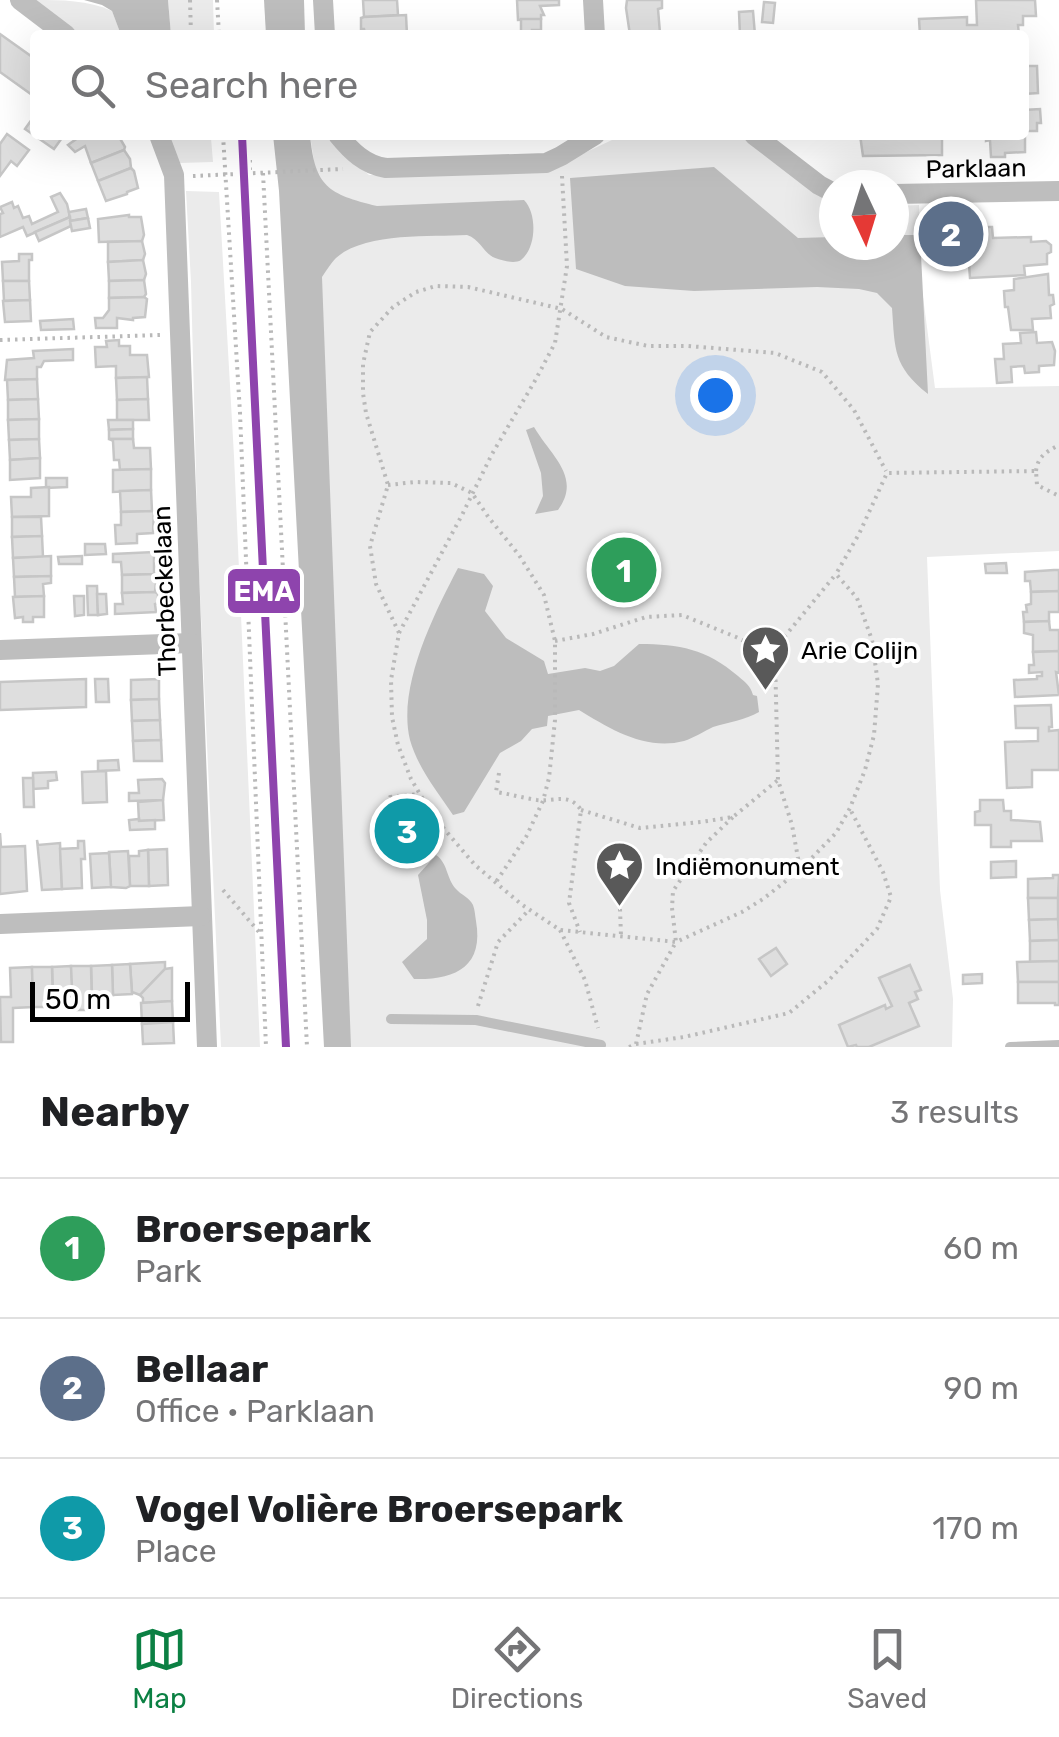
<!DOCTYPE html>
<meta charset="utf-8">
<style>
:root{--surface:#fff;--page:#f6f6f6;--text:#202124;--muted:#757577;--line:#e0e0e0;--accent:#0b8043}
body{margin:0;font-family:Rubik,sans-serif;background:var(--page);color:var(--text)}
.compass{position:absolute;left:819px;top:170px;width:90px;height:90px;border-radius:50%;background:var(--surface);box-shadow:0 10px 40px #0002;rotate:176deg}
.scale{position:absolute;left:30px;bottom:25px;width:160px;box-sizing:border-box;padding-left:10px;border:5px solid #000;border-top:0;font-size:28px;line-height:35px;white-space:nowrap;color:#000;-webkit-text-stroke:8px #fff;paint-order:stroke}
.you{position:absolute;left:715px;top:395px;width:35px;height:35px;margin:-25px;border:8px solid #fff;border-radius:50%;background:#1a73e8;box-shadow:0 0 0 15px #1a73e833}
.badge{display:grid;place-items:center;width:65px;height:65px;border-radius:50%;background:var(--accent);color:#fff;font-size:32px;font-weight:700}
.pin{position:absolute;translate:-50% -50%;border:5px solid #fff;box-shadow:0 2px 10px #0006}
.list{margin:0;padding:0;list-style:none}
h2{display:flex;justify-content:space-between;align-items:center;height:130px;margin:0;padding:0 40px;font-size:42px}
h2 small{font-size:32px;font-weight:400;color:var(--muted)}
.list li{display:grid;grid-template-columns:65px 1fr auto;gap:30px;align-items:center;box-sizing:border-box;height:140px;padding:0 40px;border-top:2px solid var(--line)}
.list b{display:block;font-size:38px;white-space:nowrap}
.list p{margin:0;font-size:32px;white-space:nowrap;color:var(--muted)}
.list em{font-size:32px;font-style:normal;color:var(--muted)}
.icon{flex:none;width:55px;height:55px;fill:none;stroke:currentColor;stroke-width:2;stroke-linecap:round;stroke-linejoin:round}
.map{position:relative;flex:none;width:1059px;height:1047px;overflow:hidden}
.search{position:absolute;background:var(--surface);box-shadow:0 10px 40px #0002;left:30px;right:30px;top:30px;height:110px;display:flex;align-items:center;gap:25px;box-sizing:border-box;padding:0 35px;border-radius:10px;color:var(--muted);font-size:38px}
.sheet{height:550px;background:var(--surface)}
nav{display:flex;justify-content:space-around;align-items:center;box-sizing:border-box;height:140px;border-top:2px solid var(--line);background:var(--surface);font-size:28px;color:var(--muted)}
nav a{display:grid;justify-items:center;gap:5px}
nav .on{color:var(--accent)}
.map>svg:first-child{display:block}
.green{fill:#ebebeb}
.water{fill:#bdbdbd}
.building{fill:#dedede;stroke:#c6c6c6;stroke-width:2.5}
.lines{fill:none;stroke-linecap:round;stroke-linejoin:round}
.path{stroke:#b9b9b9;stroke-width:4;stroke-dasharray:2.5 5;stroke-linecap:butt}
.lane{stroke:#bebebe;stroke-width:10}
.street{stroke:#bebebe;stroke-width:20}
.tram-1-casing{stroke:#fff;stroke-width:15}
.tram-1{stroke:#8e44ad;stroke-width:8}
.labels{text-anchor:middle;stroke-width:8;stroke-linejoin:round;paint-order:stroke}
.street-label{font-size:25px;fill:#000;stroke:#fff}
.poi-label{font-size:25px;fill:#000;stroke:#fff;text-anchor:start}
.line-badge{stroke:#fff;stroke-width:4}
.badge-label{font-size:28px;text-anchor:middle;font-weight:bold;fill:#fff}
</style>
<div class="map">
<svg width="1059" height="1047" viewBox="0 0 1059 1047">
<rect width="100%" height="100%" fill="#fff"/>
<g class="green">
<path d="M35,0C62,0 88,0 112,11L121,35H81Z"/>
<path d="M168,0H213L214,35H196L195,33L194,35H171Z"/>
<path d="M169,135H209L211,138L213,162L179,163Z"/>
<path d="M310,135H327L369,175L548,170L612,140L656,135H742L825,196L834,198V245H894V206L919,205L920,235L915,236L935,388L1059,386V551L927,557L940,890L953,999L952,1047H347L314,161Z"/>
<path d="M186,191L219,192L234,456L260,1047H221L198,551L191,282Z"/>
</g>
<g class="water">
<path d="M84,0H168L171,35H121L112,11L102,5Z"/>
<path d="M264,0H304L305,35H266Z"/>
<path d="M273,135H310C315,187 328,194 377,206L524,200C537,213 537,247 521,260C515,264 504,261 498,259C483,255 482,240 467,235C430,237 365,232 336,258C331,263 326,271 322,277L351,1047H324L279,191Z"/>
<path d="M714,167L798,238L834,237V245H894V235H920L928,394C893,366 895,350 892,308L877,293L859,289L817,287L694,291L625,286L576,269L570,178Z"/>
<path d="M534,427C551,456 582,477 558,510L535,514L543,496L541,473L526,430Z"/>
<path d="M458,568L484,574L493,586L485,611L506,638L544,661L548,674L585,668L600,671L614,666L639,644C680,644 706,649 738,676C746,683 750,685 753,695L757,696L759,712C745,720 729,722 713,727C704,731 694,738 684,741C646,751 610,729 579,710L548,716L547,726L532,729L521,741L500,753L464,812L453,815C437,791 418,768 410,740C397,687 434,614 458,568Z"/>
<path d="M436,855C448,863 446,878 456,889C461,895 469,897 473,905C475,910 475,916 476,921C484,967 455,980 414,979L402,962L427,939V920L418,875Z"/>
</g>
<g class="building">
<path d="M363,0H397L398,15L364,17Z"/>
<path d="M517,0H559V5L540,6L544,15H541V19L518,20Z"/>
<path d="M627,0H662V8L658,9L660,33L630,35L626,8Z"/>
<path d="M976,0H1035L1036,16H1023V25H1018L1019,35H920L919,19L967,17V25H977Z"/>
<path d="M764,2L775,3L773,23L762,22Z"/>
<path d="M753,11L755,35H740L739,12Z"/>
<path d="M406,15L407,35H365L364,29H361V18L364,17Z"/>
<path d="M521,19H541V30H532V35H521Z"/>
<path d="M0,34L35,59V97L0,72Z"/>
<path d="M1024,66H1037L1038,93L1024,94Z"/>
<path d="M1040,109L1041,123H1037V131H1024V110Z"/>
<path d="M35,115V135H64L54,149L25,129Z"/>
<path d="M1025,131V152L1005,153V157H991L990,140L986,141V135H1024Z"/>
<path d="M7,134L29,150L17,166L11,161L0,176V144Z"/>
<path d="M82,135H93L95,137L102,135H118L125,147L124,150L91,163L85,146L75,152L68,145Z"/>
<path d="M860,135H942V155L863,156Z"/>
<path d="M124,150L130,159L131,168L98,181L91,163Z"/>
<path d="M131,168L134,171L138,188L127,192V194L106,201L98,181Z"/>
<path d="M60,193L67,204L70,217L27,236L23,227L0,237V214L3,213L0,207L12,202L14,208L18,206L23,218L29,216L32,224L58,212L51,197Z"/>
<path d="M86,209L88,218L70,221L69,212Z"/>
<path d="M129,215V217H141L144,235L142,241L99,242L98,219Z"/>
<path d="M70,217L71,226L39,241L35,232Z"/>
<path d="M88,218L90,228L72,231L70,221Z"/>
<path d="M979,227H992L993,238L1031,237V242L1046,241L1051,245V252L1047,254V264L1024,266L1025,275L970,278L968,249L926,251L925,232L979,230Z"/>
<path d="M142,241L145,254L143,260L108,262V242Z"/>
<path d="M19,254H32V260H29V281H3L2,262L19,261Z"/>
<path d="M143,260L146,274L144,280L109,281L108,262Z"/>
<path d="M1048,274L1049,295H1053L1054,304L1050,306L1051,318L1032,319L1033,330H1011L1008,307H1005L1004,291L1014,290V279Z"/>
<path d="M144,280L146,294L144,297L109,298V281Z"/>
<path d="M3,281H29L30,300L4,301Z"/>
<path d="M144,297L147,299L145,317L133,318V320L117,318V328H96L95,318H103L109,310V298Z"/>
<path d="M30,300L31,321L5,322L3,301Z"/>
<path d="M73,319L74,329L41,330L40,321Z"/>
<path d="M1036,332L1037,343L1052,342L1055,351L1054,365L1039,366V372L1025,373L1024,366L1011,367L1012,382L997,383L995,359H1004L1003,344L1021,343L1020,333Z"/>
<path d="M119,340V346H130V355H147L149,377L116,378V366L96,367L95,347H107L106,341Z"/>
<path d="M73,349V360L44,361L41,367H37V379L5,380L7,360L34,358L33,351Z"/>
<path d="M147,377L148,399L117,400L116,378Z"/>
<path d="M37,379L38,399L8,400L7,380Z"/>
<path d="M38,399L39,419L8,420V400Z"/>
<path d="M148,399L149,420H117V400Z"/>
<path d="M39,419V439L9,440L8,420Z"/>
<path d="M108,420H133V429L109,430Z"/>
<path d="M133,429V439H109V430Z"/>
<path d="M39,439L40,458L10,460L9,440Z"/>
<path d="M109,439H133L134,448H150L151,469L120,470L119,460H114L113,441Z"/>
<path d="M40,458V478L10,480V460Z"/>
<path d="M151,469V490L113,492V470Z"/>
<path d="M46,478H67V487L46,488Z"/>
<path d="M49,487V516L12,517L11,497H31V488Z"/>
<path d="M151,490L152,511L121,512L120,491Z"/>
<path d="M154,511L153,533L137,534V543L116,544L115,525H121V512Z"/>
<path d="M12,517H41L42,536L12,537Z"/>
<path d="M42,536L43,557L13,558L12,537Z"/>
<path d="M85,544H105L106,554L85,555Z"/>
<path d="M154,552V574L122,575L121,562H113V554Z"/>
<path d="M51,556V576L14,577L13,558Z"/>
<path d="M82,556V564H59L58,557Z"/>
<path d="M1006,563L1007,573H986L985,564Z"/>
<path d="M1054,570H1059V591L1031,592L1030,581H1025V572Z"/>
<path d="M157,574L155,592L122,593V575Z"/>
<path d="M51,576V583L43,584L44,596L15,597L14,577Z"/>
<path d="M87,586H97L98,615H88Z"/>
<path d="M1059,591V612H1049V621L1024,622L1023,612H1027L1026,605L1031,604V592Z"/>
<path d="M155,592L158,594V603L155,604L156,612L115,614V604H123L122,593Z"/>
<path d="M97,594H106L107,614L98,615Z"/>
<path d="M44,596V617H33V622H23V617L15,618L13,597Z"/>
<path d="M74,596H84V615L75,616Z"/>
<path d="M1049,621L1050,630H1059V651L1033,652V635L1024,633V622Z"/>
<path d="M1059,651V673L1056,672L1059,695L1015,697L1014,680L1037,679V676H1042V672L1029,673V665H1034L1033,652Z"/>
<path d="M86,679V707L0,710V682Z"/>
<path d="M95,679H108L109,702H96Z"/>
<path d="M159,679V699L131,700V680Z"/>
<path d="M159,699L160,720L132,721L131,700Z"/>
<path d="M1051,705L1052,727H1049V731L1059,730V770H1032V787L1007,788L1005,742L1038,741V728H1016L1015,706Z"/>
<path d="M160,720L161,740L133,741L132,721Z"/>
<path d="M161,740L162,761H134L133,741Z"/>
<path d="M118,760L119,770L98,771V761Z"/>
<path d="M106,771L107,802L83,803L82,772Z"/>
<path d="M56,772L57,780L48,781V788L33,789V773Z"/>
<path d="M23,778H33L34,807H24Z"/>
<path d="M162,779L165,783L163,800L129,801V793H139L138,780Z"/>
<path d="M163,800L164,820L139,821L138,802Z"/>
<path d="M980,800H1003L1004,811H1011V820L1040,822L1042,841H1011V847H991V825H975V812L980,811Z"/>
<path d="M139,819V821L155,820V829L130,830L129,820Z"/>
<path d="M407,823L416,825L418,835L414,845L405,846L399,837L397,828Z"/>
<path d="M0,833L1,847L25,846L27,891L0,894Z"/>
<path d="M37,840L38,845L60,843L62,889L42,890Z"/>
<path d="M78,841H84L85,859H81L82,888L62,889L60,849L78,848Z"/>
<path d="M167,849L168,885L149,886L148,850Z"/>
<path d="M148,850L149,886H130L129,856H139V851Z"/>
<path d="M128,851L130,886L126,888L111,887L109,852Z"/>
<path d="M109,853L111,887L92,888L90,854Z"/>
<path d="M1016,861V877L991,878V862Z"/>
<path d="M1053,875H1059L1058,898H1028V879L1053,878Z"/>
<path d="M1028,898H1058V919L1029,920Z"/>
<path d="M1058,919L1059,940L1030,941L1029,920Z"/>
<path d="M1059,940V961L1030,962V941Z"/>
<path d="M776,948L787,964L771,976L759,959Z"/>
<path d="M1059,961V982H1018L1017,962Z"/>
<path d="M165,962V969L140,995L132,992L130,964Z"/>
<path d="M130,964L132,994L113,995L112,965Z"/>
<path d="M112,965L113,995H92L91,966Z"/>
<path d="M910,965L921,990L915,992L918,999L909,1003L919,1026L869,1047H857L856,1045L848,1047L839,1025L885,1005L886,1009L892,1006L879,978Z"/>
<path d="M71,966L73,996L53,997L52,967Z"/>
<path d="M71,966H91L92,1010H73Z"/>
<path d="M32,967L33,1007L13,1008V1042H1L0,997H11L10,968Z"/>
<path d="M32,967H52L53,1007H33Z"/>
<path d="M172,968V1001L143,1003V998L140,995L165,969Z"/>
<path d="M982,974V983L963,984V975Z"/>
<path d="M1018,982H1059V1005H1055V1003H1018Z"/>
<path d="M172,1001L173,1022L142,1024L141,1003Z"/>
<path d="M173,1022L174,1043L143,1044L142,1024Z"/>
</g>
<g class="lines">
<g class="path">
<path d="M190,0L191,35"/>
<path d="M217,0L219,35"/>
<path d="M223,135L240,413L266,1047"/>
<path d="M250,160V174"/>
<path d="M263,173L307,1047"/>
<path d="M193,176L343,169"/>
<path d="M562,176L567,266L555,343L536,379L492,454L463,513L399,633L391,680L392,717L398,745L411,779L433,816L475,865L521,904L560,930L676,942L742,912L763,899L800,870L836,833L850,808L865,770L874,735L878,684L872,640L857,598L836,574L859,534L887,473L1036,471L1037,485L1059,496"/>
<path d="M0,340L160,335"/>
<path d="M1036,471C1038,456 1046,452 1059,445"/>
<path d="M388,485L415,482L451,483L472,493L489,518L519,555L544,595L555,641V720L549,778L543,801L526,837L496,882"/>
<path d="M399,633L376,584L370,546L388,485L366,413L363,393V364L370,332L393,307L416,292L436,286L468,287L562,309L606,337L648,346H688L775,353L822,372L854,410L886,471"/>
<path d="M555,641L593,634L646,617L682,615L736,637L775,657L781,641L836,574"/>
<path d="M775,657L778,780L792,825L800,869"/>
<path d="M499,773L496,792C510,794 523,798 537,800C554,802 569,792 581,810L569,903L580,932"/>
<path d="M581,810L640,828L701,822L733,817L778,780"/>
<path d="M376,832L390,797L419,794"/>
<path d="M223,890L259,932"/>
<path d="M620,909L621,936"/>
<path d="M560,930L585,980L598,1028"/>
<path d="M478,1006L498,942L528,911"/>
<path d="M636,1044L684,1037L789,1013L828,981L877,929L891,897L883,872L850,809"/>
<path d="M629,1047L636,1044L647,994L676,942L672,908L673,891L706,843L733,817"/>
</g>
<g class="lane">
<path d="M391,1019L476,1020L601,1045"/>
<path d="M1010,1047L1059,1045"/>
</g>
<g class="street">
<path d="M20,0L66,35"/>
<path d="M323,0L325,35"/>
<path d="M593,0L595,35"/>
<path d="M159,135L174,175L207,1047"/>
<path d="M338,135C351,151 365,165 386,168L546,163L561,156L595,135"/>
<path d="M754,135L819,185L834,193"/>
<path d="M894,194L1059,191"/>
<path d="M0,650L191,643"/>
<path d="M0,924L201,916"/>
</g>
<defs>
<path id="tram-1" d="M242,135L286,1047"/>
</defs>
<use href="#tram-1" class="tram-1-casing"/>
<use href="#tram-1" class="tram-1"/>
</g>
<defs>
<symbol id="sight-pin" viewBox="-11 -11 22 30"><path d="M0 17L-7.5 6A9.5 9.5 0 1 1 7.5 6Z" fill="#595959" stroke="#fff"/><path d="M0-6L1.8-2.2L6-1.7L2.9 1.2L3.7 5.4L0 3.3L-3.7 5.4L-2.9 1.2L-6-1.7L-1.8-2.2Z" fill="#fff"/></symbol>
</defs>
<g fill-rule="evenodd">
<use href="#sight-pin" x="738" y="622" width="55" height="75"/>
<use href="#sight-pin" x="592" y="838" width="55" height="75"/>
</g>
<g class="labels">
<g class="street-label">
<text transform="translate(976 168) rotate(-1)" y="9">Parklaan</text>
<text transform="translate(164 591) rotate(-92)" y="9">Thorbeckelaan</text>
</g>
<g class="poi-label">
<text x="801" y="659">Arie Colijn</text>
<text x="655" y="875">Indiëmonument</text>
</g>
</g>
<rect class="line-badge" x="226" y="567" width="76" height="48" rx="10" fill="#8e44ad"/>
<g class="badge-label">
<text x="264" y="601">EMA</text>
</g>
</svg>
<svg class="compass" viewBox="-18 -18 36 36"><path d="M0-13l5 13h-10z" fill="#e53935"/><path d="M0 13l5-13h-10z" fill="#757577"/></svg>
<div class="scale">50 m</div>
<div class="you"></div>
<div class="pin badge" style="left:624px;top:570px;background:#2e9e5b">1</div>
<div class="pin badge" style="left:951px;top:234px;background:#5c6f8a">2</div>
<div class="pin badge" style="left:407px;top:831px;background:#0f9aa8">3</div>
<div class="search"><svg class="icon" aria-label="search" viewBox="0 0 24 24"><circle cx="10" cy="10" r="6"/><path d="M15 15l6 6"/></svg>Search here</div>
</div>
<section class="sheet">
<h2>Nearby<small>3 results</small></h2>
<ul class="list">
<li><span class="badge" style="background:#2e9e5b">1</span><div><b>Broersepark</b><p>Park</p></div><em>60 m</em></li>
<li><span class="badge" style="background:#5c6f8a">2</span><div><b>Bellaar</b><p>Office · Parklaan</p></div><em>90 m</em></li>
<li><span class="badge" style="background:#0f9aa8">3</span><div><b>Vogel Volière Broersepark</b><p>Place</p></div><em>170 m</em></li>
</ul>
</section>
<nav>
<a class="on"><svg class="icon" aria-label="map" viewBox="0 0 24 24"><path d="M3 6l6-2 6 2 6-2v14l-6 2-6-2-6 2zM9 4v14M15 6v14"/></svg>Map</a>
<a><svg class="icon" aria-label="directions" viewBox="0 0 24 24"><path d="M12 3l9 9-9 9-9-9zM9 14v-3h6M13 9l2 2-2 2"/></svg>Directions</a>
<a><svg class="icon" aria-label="saved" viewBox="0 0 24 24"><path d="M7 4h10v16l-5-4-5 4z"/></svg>Saved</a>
</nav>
